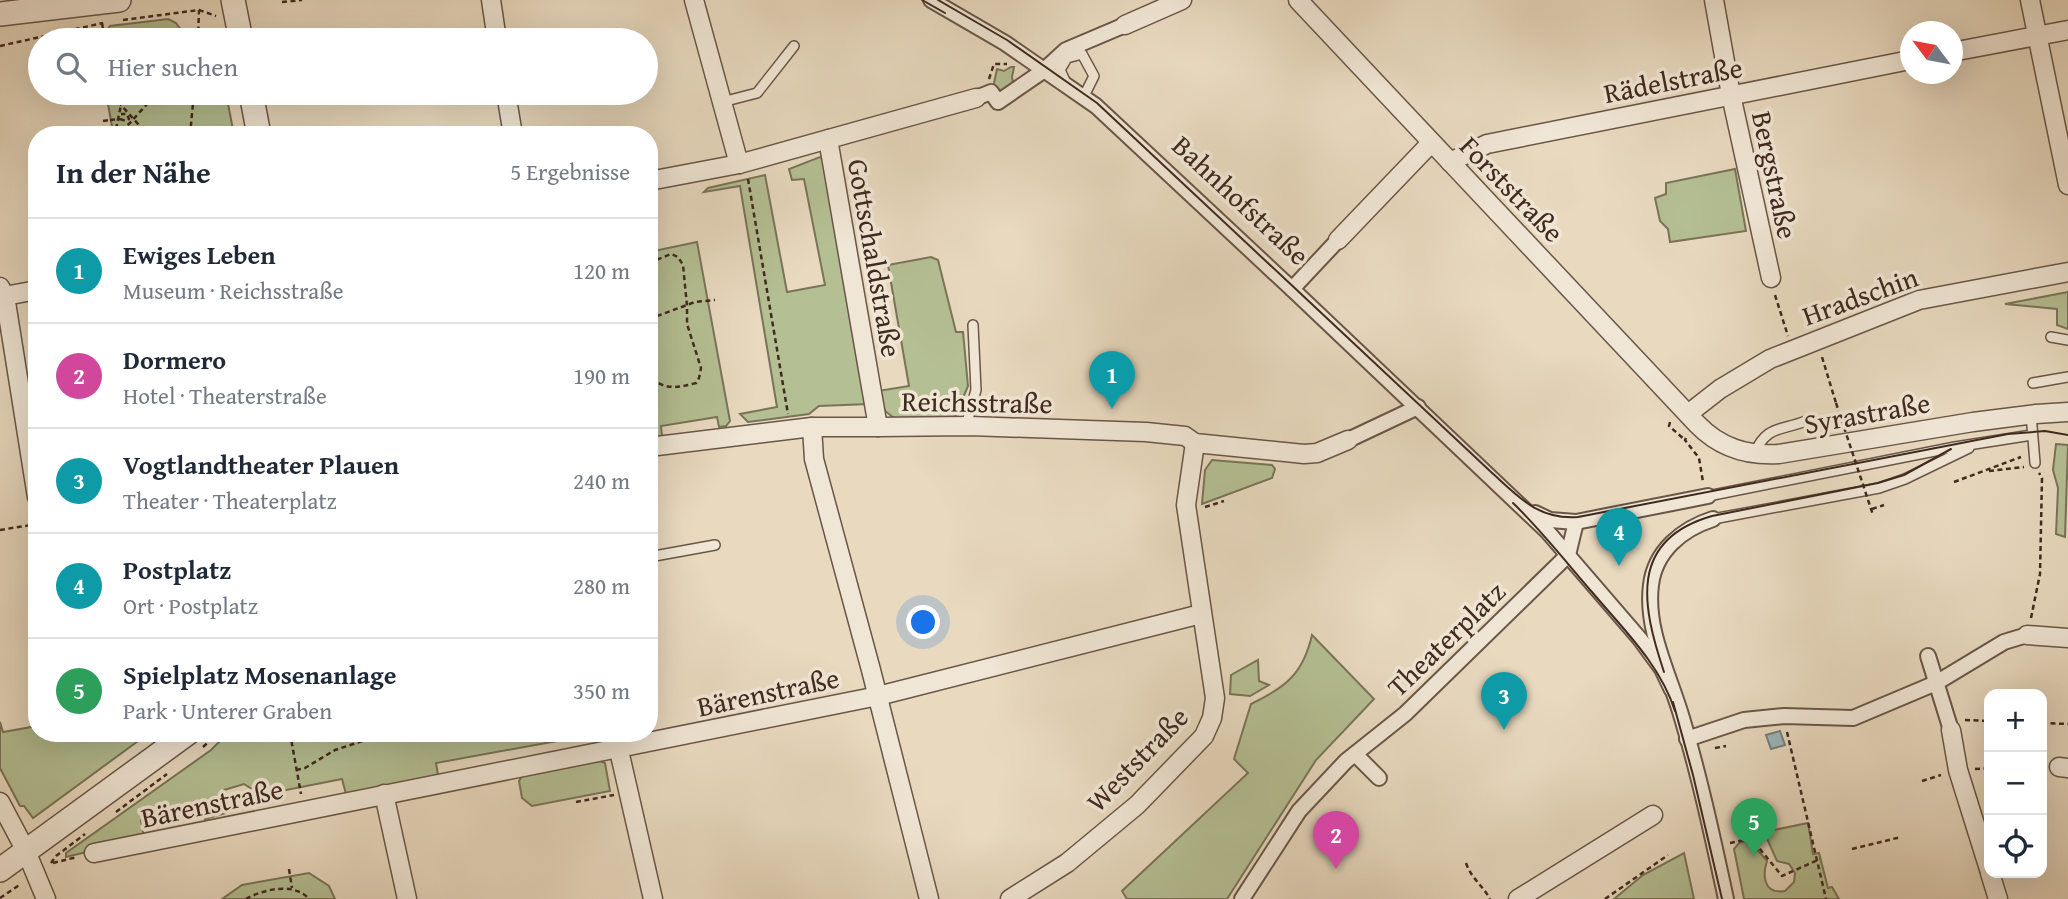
<!DOCTYPE html>
<html lang="de">
<meta charset="utf-8">
<style>
:root{--surface:#fff;--page:#f6f6f7;--text:#1f2937;--muted:#747a83;--line:#e0e1e3;--accent:#8f2418}
body{margin:0;font-family:"Gentium Book Plus",serif;background:var(--page);color:var(--text)}
.controls{position:absolute;right:21px;bottom:21px;display:grid;overflow:hidden;border-radius:14px;box-shadow:0 7px 28px #0002}
.controls button{width:63px;height:63px;display:grid;place-items:center;padding:0;border:0;border-bottom:2px solid var(--line);background:var(--surface);color:var(--text);font:35px sans-serif}
.compass{position:absolute;left:1900px;top:21px;width:63px;height:63px;border-radius:50%;background:var(--surface);box-shadow:0 7px 28px #0002;rotate:302deg}
.you{position:absolute;left:924px;top:623px;width:24px;height:24px;margin:-18px;border:5px solid #fff;border-radius:50%;background:#1a73e8;box-shadow:0 0 0 10px #1a73e833}
.badge{display:grid;place-items:center;width:46px;height:46px;border-radius:50%;background:var(--accent);color:#fff;font-size:23px;font-weight:700}
.pin{position:absolute;translate:-50% -58px;filter:drop-shadow(0 2px 4px #0008)}
.pin::after{content:'';position:absolute;top:37px;width:24px;height:21px;background:inherit;clip-path:polygon(0 0,100% 0,50% 100%)}
.list{margin:0;padding:0;list-style:none}
h2{display:flex;justify-content:space-between;align-items:center;height:91px;margin:0;padding:0 28px;font-size:30px}
h2 small{font-size:23px;font-weight:400;color:var(--muted)}
.list li{display:grid;grid-template-columns:46px 1fr auto;gap:21px;align-items:center;box-sizing:border-box;height:105px;padding:0 28px;border-top:2px solid var(--line)}
.list b{display:block;font-size:26px;white-space:nowrap}
.list p{margin:0;font-size:23px;white-space:nowrap;color:var(--muted)}
.list em{font-size:23px;font-style:normal;color:var(--muted)}
.icon{flex:none;width:38px;height:38px;fill:none;stroke:currentColor;stroke-width:2;stroke-linecap:round;stroke-linejoin:round}
.map{position:relative;flex:none;width:2068px;height:899px;overflow:hidden}
.search{position:absolute;background:var(--surface);box-shadow:0 7px 28px #0002;left:28px;top:28px;width:630px;height:77px;display:flex;align-items:center;gap:18px;box-sizing:border-box;padding:0 24px;border-radius:38px;color:var(--muted);font-size:26px}
.panel{position:absolute;background:var(--surface);box-shadow:0 7px 28px #0002;left:28px;top:126px;width:630px;height:616px;border-radius:28px}
.map>svg:first-child{display:block}
.green{fill:#b4bf93;stroke:#7a7459;stroke-width:2}
.water{fill:#9bb7bc;stroke:#777f7d;stroke-width:2}
.lines{fill:none;stroke-linecap:round;stroke-linejoin:round}
.service-casing{stroke:#6a5647;stroke-width:12}
.pedestrian-casing{stroke:#6a5647;stroke-width:18}
.minor-casing{stroke:#6a5647;stroke-width:21}
.tertiary-casing{stroke:#6a5647;stroke-width:26}
.path{stroke:#402a1f;stroke-width:2.5;stroke-dasharray:5 3.5;stroke-linecap:butt}
.service{stroke:#f0e6d5;stroke-width:9}
.pedestrian{stroke:#f0e6d5;stroke-width:14}
.minor{stroke:#f0e6d5;stroke-width:18}
.tertiary{stroke:#f0e6d5;stroke-width:23}
.tram{stroke:#402a1f;stroke-width:2}
.path-bridge{stroke:#402a1f;stroke-width:2.5;stroke-dasharray:5 3.5;stroke-linecap:butt}
.labels{text-anchor:middle;stroke-width:7;stroke-linejoin:round;paint-order:stroke}
.street-label{font-size:28px;fill:#402a1f;stroke:#f0e6d5}
</style>
<div class="map">
<svg width="2068" height="899" viewBox="0 0 2068 899">
<rect width="100%" height="100%" fill="#e8d9bf"/>
<filter id="stains"><feTurbulence type="fractalNoise" baseFrequency=".00286" numOctaves="4"/><feColorMatrix values="0 0 0 0 .2 0 0 0 0 .09 0 0 0 0 .02 0 0 0 .5 -.17"/></filter>
<radialGradient id="worn" r=".72"><stop offset=".6" stop-color="#630" stop-opacity="0"/><stop offset="1" stop-color="#630" stop-opacity=".3"/></radialGradient>
<g class="green">
<path d="M168,19L176,23L188,40H100L110,26Z"/>
<path d="M1011,67H1014L1012,77L1014,88L998,96L994,83L997,69L1004,71Z"/>
<path d="M106,93H226L234,135H100L113,132Z"/>
<path d="M820,157L825,160L869,404L819,406L809,414L748,422L740,414L777,407L740,186L704,192L708,188L765,175L787,292L825,285L804,179L792,180L789,169Z"/>
<path d="M1735,169L1746,231L1670,242L1668,229L1660,221L1655,198L1666,194V183Z"/>
<path d="M697,242L730,421L726,426L719,427L717,417L661,426L662,436L649,438V252Z"/>
<path d="M931,257L938,260L956,332H963L968,386L955,417L894,418L885,411L878,391L909,386L888,265Z"/>
<path d="M2068,292V329L2057,325V309L2005,304Z"/>
<path d="M2056,444L2068,445L2065,537L2056,534L2058,488L2053,470Z"/>
<path d="M1212,460L1272,465L1275,469L1272,478L1202,504L1205,470Z"/>
<path d="M1312,635L1374,699L1316,760L1227,899H1127L1122,891L1248,773L1234,759L1251,704C1286,687 1303,674 1312,635Z"/>
<path d="M1258,660L1259,681L1269,685L1250,696L1230,694L1231,675Z"/>
<path d="M0,722L3,732L37,726V733H149L33,818L24,806H20L0,768Z"/>
<path d="M228,733H410L412,741L458,733H599L600,738L580,741L579,737L436,763L438,775L346,794L342,779L261,795L244,784L224,790L227,807L226,813L205,819L201,807L141,820L144,838L66,857V853L211,750Z"/>
<path d="M600,761L605,763L610,791L532,806L522,798L519,781L523,775Z"/>
<path d="M1808,823L1813,854L1819,853L1828,888L1832,887L1839,899H1744L1734,849L1739,843L1749,840L1767,861C1763,873 1762,895 1785,891L1794,882L1795,873L1789,864L1777,861L1764,832Z"/>
<path d="M1684,853L1694,899H1614L1643,875Z"/>
<path d="M309,873L329,886L335,899H222L242,885Z"/>
</g>
<path class="water" d="M1780,731L1785,745L1771,749L1766,735Z"/>
<g class="lines">
<defs>
<g id="service">
<path d="M1066,83L1060,70L1067,58L1082,54L1094,76L1084,96"/>
<path d="M286,93L292,99"/>
<path d="M722,102L757,93L794,46"/>
<path d="M100,134V135"/>
<path d="M2051,337L2068,340"/>
<path d="M2033,383L2068,377"/>
<path d="M2031,414L2035,463"/>
<path d="M966,426L976,390L973,325"/>
<path d="M1754,454C1767,425 1780,431 1806,421"/>
<path d="M1708,496L1955,447L2032,435"/>
<path d="M1713,519L1879,488L1905,479L1969,448"/>
<path d="M649,557L715,545"/>
</g>
<g id="pedestrian">
<path d="M931,0L1005,43L1096,106L1292,289L1547,531L1640,639L1662,669L1672,690"/>
<path d="M976,98L991,92L998,102L1043,71L1066,50L1125,25"/>
<path d="M1292,289L1338,240"/>
<path d="M1348,440L1418,407"/>
<path d="M1535,513L1550,520L1576,522L1708,496"/>
<path d="M1713,519C1682,529 1655,551 1651,585C1645,630 1670,676 1682,718C1700,778 1713,839 1726,899"/>
<path d="M1568,555L1576,522"/>
<path d="M1928,656L1951,730"/>
<path d="M1687,739L1744,720L1784,716L1853,718L1936,683L2004,642L2027,635"/>
<path d="M1355,754L1379,778"/>
<path d="M1242,899L1299,811L1346,761L1405,714L1568,555"/>
</g>
<g id="minor">
<path d="M491,0L497,40"/>
<path d="M694,0L739,164"/>
<path d="M1298,0L1697,424C1720,448 1747,456 1779,454L1973,422L2036,414L2068,412"/>
<path d="M1714,0L1731,95L1771,278"/>
<path d="M2030,0L2068,185"/>
<path d="M1125,25L1182,0"/>
<path d="M1952,52L2068,30"/>
<path d="M506,93L513,135"/>
<path d="M828,139L878,427"/>
<path d="M1450,162L1487,144L1910,60"/>
<path d="M649,181L739,164L976,98"/>
<path d="M1338,240L1431,143"/>
<path d="M0,287L5,296L37,497"/>
<path d="M0,297L37,290"/>
<path d="M1688,414L1720,389L1770,359L1919,300L2068,272"/>
<path d="M812,427L814,459L871,670L929,899"/>
<path d="M649,447L812,427H878L970,426L1146,432L1185,436L1195,443L1304,454L1317,453L1348,440"/>
<path d="M2027,635L2068,638"/>
<path d="M1951,730L1958,770L1989,869"/>
<path d="M615,733L653,899"/>
<path d="M2059,767L2068,768"/>
<path d="M384,794L407,899"/>
<path d="M0,802L26,851L46,899"/>
<path d="M94,853L878,696L1201,614"/>
<path d="M1990,873L1998,899"/>
<path d="M1010,899L1067,863L1137,805L1204,736L1212,718L1215,698L1186,505L1195,443"/>
<path d="M1518,899L1653,815"/>
</g>
<g id="tertiary">
<path d="M233,0L241,40"/>
<path d="M0,14L119,0"/>
<path d="M251,93L259,135"/>
<path d="M0,870L188,733"/>
</g>
</defs>
<use href="#service" class="service-casing"/>
<use href="#pedestrian" class="pedestrian-casing"/>
<use href="#minor" class="minor-casing"/>
<use href="#tertiary" class="tertiary-casing"/>
<g class="path">
<path d="M282,2L302,0"/>
<path d="M123,20L199,10L216,16"/>
<path d="M102,23L105,40"/>
<path d="M198,40L199,10"/>
<path d="M0,46L103,23"/>
<path d="M989,79L994,64H1007"/>
<path d="M116,93L121,105L148,135"/>
<path d="M120,119L126,121L129,119L127,114H121"/>
<path d="M103,121L110,120"/>
<path d="M116,129L121,105"/>
<path d="M116,135V131L129,124L157,93"/>
<path d="M190,135L194,93"/>
<path d="M748,179L788,414"/>
<path d="M649,263L671,254L678,257L683,265L687,306V324L701,368L699,378L696,383C677,388 662,391 649,374"/>
<path d="M1775,295L1788,336"/>
<path d="M649,319L695,302L715,300"/>
<path d="M1822,357L1836,403"/>
<path d="M1670,422L1669,426L1685,440"/>
<path d="M1686,438L1685,440L1699,458L1703,482"/>
<path d="M1989,471L2024,467"/>
<path d="M1954,482L2021,457"/>
<path d="M1205,507L1224,501"/>
<path d="M1872,509L1884,505"/>
<path d="M0,530L37,524"/>
<path d="M2031,618L2040,574L2042,478L2039,473"/>
<path d="M1965,720L1989,721"/>
<path d="M2042,723L2068,724"/>
<path d="M1787,732L1826,899"/>
<path d="M290,733L301,794"/>
<path d="M361,733L370,739"/>
<path d="M203,747L218,733"/>
<path d="M1715,748L1726,746"/>
<path d="M1975,769L1989,768"/>
<path d="M296,770L305,768L335,750L387,733"/>
<path d="M1922,781L1941,775"/>
<path d="M576,802L614,795"/>
<path d="M116,812L167,774"/>
<path d="M1730,843L1748,839L1755,843L1782,876L1820,859"/>
<path d="M1852,849L1901,837"/>
<path d="M51,863L56,856L85,834"/>
<path d="M53,863L77,857"/>
<path d="M1466,863C1471,878 1483,886 1490,899"/>
<path d="M289,869L292,888"/>
<path d="M0,898L21,884"/>
<path d="M246,899C264,889 294,882 309,899"/>
<path d="M1605,899L1668,855"/>
</g>
<use href="#service" class="service"/>
<use href="#pedestrian" class="pedestrian"/>
<use href="#minor" class="minor"/>
<use href="#tertiary" class="tertiary"/>
<g class="tram">
<path d="M922,0L945,13"/>
<path d="M938,0L1007,40L1097,103L1490,471C1518,496 1537,520 1578,517L2008,434L2045,431L2068,435"/>
<path d="M1513,503C1541,530 1566,562 1592,592C1623,629 1660,664 1675,711"/>
<path d="M1664,672C1642,606 1628,540 1712,516L1878,483L1904,475L1951,449"/>
<path d="M1673,702L1693,775L1722,899"/>
</g>
<g class="path-bridge">
<path d="M110,120L120,119"/>
<path d="M1836,403L1873,515"/>
</g>
</g>
<g class="labels">
<g class="street-label">
<text transform="translate(1673 80) rotate(-11)" y="10">Rädelstraße</text>
<text transform="translate(1775 175) rotate(78)" y="10">Bergstraße</text>
<text transform="translate(1512 189) rotate(46)" y="10">Forststraße</text>
<text transform="translate(1241 200) rotate(43)" y="10">Bahnhofstraße</text>
<text transform="translate(875 258) rotate(80)" y="10">Gottschaldstraße</text>
<text transform="translate(1860 296) rotate(-20)" y="10">Hradschin</text>
<text transform="translate(977 402) rotate(1)" y="10">Reichsstraße</text>
<text transform="translate(1867 413) rotate(-10)" y="10">Syrastraße</text>
<text transform="translate(1446 639) rotate(-44)" y="10">Theaterplatz</text>
<text transform="translate(768 692) rotate(-12)" y="10">Bärenstraße</text>
<text transform="translate(1137 759) rotate(-46)" y="10">Weststraße</text>
<text transform="translate(212 803) rotate(-12)" y="10">Bärenstraße</text>
</g>
</g>
<rect width="100%" height="100%" filter="url(#stains)"/>
<rect width="100%" height="100%" fill="url(#worn)"/>
</svg>
<div class="controls">
<button>+</button>
<button>−</button>
<button><svg class="icon" aria-label="locate" viewBox="0 0 24 24"><circle cx="12" cy="12" r="6"/><path d="M12 2v4M12 18v4M2 12h4M18 12h4"/></svg></button>
</div>
<svg class="compass" viewBox="-18 -18 36 36"><path d="M0-13l5 13h-10z" fill="#e53935"/><path d="M0 13l5-13h-10z" fill="#747a83"/></svg>
<div class="you"></div>
<div class="pin badge" style="left:1112px;top:409px;background:#0f9aa8">1</div>
<div class="pin badge" style="left:1336px;top:869px;background:#d1479c">2</div>
<div class="pin badge" style="left:1504px;top:730px;background:#0f9aa8">3</div>
<div class="pin badge" style="left:1619px;top:566px;background:#0f9aa8">4</div>
<div class="pin badge" style="left:1754px;top:856px;background:#2e9e5b">5</div>
<div class="search"><svg class="icon" aria-label="search" viewBox="0 0 24 24"><circle cx="10" cy="10" r="6"/><path d="M15 15l6 6"/></svg>Hier suchen</div>
<section class="panel">
<h2>In der Nähe<small>5 Ergebnisse</small></h2>
<ul class="list">
<li><span class="badge" style="background:#0f9aa8">1</span><div><b>Ewiges Leben</b><p>Museum · Reichsstraße</p></div><em>120 m</em></li>
<li><span class="badge" style="background:#d1479c">2</span><div><b>Dormero</b><p>Hotel · Theaterstraße</p></div><em>190 m</em></li>
<li><span class="badge" style="background:#0f9aa8">3</span><div><b>Vogtlandtheater Plauen</b><p>Theater · Theaterplatz</p></div><em>240 m</em></li>
<li><span class="badge" style="background:#0f9aa8">4</span><div><b>Postplatz</b><p>Ort · Postplatz</p></div><em>280 m</em></li>
<li><span class="badge" style="background:#2e9e5b">5</span><div><b>Spielplatz Mosenanlage</b><p>Park · Unterer Graben</p></div><em>350 m</em></li>
</ul>
</section>
</div>
